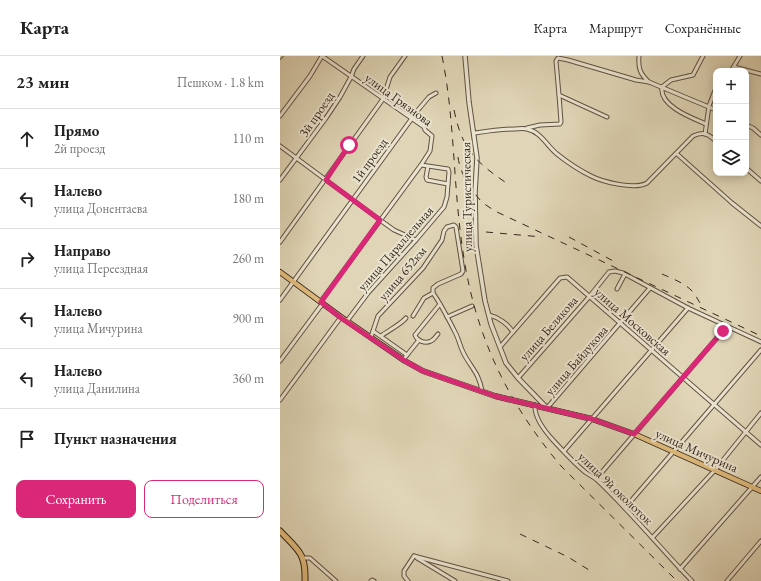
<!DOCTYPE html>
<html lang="ru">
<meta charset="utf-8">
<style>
:root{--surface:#fff;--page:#f2f2f2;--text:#222;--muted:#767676;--line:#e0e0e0;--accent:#db2777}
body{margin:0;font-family:"EB Garamond",serif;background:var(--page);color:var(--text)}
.controls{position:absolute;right:12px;top:12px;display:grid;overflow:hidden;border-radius:8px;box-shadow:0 2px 10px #0003}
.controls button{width:36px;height:36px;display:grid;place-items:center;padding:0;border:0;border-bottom:1px solid var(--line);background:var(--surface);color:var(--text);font:20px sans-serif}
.stop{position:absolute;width:12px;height:12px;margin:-9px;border:3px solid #db2777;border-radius:50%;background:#fff}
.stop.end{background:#db2777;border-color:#fff;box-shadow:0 1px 4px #0008}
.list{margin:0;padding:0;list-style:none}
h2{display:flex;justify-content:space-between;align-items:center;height:52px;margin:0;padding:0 16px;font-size:17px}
h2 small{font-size:13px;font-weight:400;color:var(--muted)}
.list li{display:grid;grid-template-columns:26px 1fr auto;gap:12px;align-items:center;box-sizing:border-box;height:60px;padding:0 16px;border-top:1px solid var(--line)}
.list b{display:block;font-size:15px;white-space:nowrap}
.list p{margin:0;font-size:13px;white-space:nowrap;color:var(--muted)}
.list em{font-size:13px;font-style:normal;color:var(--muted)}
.actions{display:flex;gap:8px;padding:12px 16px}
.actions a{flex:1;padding:9px 0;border:1px solid var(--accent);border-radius:8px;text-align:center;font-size:14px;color:var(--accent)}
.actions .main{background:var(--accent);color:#fff}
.icon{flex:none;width:22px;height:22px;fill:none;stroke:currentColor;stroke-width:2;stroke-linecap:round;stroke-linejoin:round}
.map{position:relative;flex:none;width:481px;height:525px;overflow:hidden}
header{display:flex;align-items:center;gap:24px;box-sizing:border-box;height:56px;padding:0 20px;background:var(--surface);border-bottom:1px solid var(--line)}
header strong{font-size:19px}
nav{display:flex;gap:22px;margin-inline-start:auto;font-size:14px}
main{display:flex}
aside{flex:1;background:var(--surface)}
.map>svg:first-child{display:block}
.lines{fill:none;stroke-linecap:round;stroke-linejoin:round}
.minor-casing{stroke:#605343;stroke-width:5}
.tertiary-casing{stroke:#605343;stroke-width:5.5}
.primary-casing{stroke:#35271c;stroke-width:6}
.trunk-casing{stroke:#35271c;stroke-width:7}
.minor{stroke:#ebe4d0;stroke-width:3}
.tertiary{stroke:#ebe4d0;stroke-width:3.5}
.primary{stroke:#e0bb7c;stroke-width:4.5}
.trunk{stroke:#e0bb7c;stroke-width:5}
.rail{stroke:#35271c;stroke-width:1;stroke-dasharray:7 7;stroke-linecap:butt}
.route{stroke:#db2777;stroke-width:5}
.labels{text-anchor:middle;stroke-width:4;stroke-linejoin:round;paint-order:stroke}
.street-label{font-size:13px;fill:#35271c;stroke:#ebe4d0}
</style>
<header>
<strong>Карта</strong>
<nav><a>Карта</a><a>Маршрут</a><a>Сохранённые</a></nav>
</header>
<main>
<aside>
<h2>23 мин<small>Пешком · 1.8 km</small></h2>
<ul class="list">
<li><svg class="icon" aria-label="ahead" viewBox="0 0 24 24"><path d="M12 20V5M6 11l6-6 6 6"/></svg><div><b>Прямо</b><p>2й проезд</p></div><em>110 m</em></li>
<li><svg class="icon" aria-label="left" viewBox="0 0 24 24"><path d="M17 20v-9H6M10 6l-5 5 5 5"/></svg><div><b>Налево</b><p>улица Донентаева</p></div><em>180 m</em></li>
<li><svg class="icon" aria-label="right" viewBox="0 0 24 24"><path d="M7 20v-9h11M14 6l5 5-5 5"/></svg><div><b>Направо</b><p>улица Переездная</p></div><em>260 m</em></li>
<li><svg class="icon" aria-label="left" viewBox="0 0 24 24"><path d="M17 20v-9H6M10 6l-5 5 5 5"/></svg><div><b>Налево</b><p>улица Мичурина</p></div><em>900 m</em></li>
<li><svg class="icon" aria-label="left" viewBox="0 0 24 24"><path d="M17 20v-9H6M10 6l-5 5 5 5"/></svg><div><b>Налево</b><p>улица Данилина</p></div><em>360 m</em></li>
<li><svg class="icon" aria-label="arrive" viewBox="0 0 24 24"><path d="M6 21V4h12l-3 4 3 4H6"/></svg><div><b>Пункт назначения</b></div></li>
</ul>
<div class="actions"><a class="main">Сохранить</a><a>Поделиться</a></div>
</aside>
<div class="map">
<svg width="481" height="525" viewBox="0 0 481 525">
<rect width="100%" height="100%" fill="#e0d6b7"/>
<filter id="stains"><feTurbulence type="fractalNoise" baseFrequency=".005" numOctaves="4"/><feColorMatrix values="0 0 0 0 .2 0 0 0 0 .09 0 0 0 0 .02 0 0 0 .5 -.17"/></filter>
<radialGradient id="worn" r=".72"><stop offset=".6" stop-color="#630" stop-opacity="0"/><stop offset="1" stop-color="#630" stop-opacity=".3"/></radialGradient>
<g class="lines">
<defs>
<g id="minor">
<path d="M359,0C358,12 360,18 369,26"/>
<path d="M423,0L413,19L391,24L382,31C379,50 412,62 426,68"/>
<path d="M0,1L1,0"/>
<path d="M454,11L481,18"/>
<path d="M451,15L460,0"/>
<path d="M0,60L30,20L42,0"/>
<path d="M327,61L279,39L276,5L278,2L288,4L356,24L369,26L436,54"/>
<path d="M466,69L473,72L481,79"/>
<path d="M247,72L260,69L280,68L281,66L279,39"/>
<path d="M195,77C208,75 221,73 234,73C238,73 243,72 247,73C261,76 267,90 277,98C287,106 299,114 311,120C323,126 355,134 367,127L413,80C424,75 428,78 436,85"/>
<path d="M425,78L429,50L436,32"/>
<path d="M0,90L100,164L114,174L136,184"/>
<path d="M397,98L452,147L481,170"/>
<path d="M141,109L168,113L169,116L168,128L147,124L146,121L148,110"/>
<path d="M466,112L481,125"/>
<path d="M0,124L46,62L60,41L71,21L74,13L83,0"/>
<path d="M0,186L103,43L110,21L125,0"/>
<path d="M337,233L345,218"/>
<path d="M0,244L138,54L149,41L156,37"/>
<path d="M41,245L141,109L150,95L152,80L145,74L144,71L42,0"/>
<path d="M209,259C218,261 228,268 233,276"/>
<path d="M133,260L144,242L153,237C162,250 169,264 176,278C179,284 180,290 183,296C190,311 199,316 202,335"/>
<path d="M167,261L192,250"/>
<path d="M67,265L88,237L136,184L164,151L167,141L168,128"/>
<path d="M93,275L127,299"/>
<path d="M158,278C156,280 154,284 151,285C145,288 137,285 135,279L160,248"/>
<path d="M101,280C109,274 120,269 126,262"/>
<path d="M91,281L98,260L143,212L162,184L164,175L167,171L174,169L176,171L183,215L181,218L158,228L153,232V237"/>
<path d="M220,291L280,222L287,221L481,389"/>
<path d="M123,304L139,284"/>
<path d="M0,305L43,247"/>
<path d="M238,322L309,241L329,216L335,215L343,217L408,252L481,286"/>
<path d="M0,344L61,261"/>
<path d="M255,349C254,361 264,374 272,383C282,394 293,406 305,416C309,419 314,421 317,424C351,456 380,492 412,525"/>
<path d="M267,352L370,232"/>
<path d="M284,395L408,252"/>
<path d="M316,423L447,270"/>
<path d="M345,452L481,294"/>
<path d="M373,481L435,414L481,357"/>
<path d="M134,500L228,525"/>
<path d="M23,502H30L56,525"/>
<path d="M137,502L175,525"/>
<path d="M400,513L481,421"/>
<path d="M91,525L92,524L94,525"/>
<path d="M128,525L124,520V515L134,500"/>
<path d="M447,525L481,485"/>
</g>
<path id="tertiary" d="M185,0L189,46L197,102L195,136L196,189L205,245L211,268L226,307L238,322L267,352"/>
<path id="primary" d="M0,216L61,261L125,305L143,315L215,340L312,363L354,378L481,435"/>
<path id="trunk" d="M0,475C18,494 26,497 25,525"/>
</defs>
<use href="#minor" class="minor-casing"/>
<use href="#tertiary" class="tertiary-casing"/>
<use href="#primary" class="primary-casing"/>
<use href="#trunk" class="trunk-casing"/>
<use href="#minor" class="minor"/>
<use href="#tertiary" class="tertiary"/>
<use href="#primary" class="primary"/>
<use href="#trunk" class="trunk"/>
<g class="rail">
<path d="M162,0C175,64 173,131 183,196C195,279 227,346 281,410L397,525"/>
<path d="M174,54C182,92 193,104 225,126"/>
<path d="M178,101C180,117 190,133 201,145C205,149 212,153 217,156L481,280"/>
<path d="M206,176L262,181"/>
<path d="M289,181L335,206"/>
<path d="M382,218C393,223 405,227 413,236C417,241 419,247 424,252"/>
<path d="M240,478L288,501L314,517"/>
</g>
</g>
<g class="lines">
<path class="route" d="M69,89L46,124L100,164L41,246L61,262L125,305L143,315L215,340L312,363L354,378L443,275"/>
</g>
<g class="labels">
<g class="street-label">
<text transform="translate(119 43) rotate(36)" y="5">улица Грязнова</text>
<text transform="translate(36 58) rotate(-56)" y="5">3й проезд</text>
<text transform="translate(89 104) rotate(-54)" y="5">1й проезд</text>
<text transform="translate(186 141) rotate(-91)" y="5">улица Туристическая</text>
<text transform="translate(115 192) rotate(-49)" y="5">улица Параллельная</text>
<text transform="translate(122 217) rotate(-50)" y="5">улица 652км</text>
<text transform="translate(353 265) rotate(41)" y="5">улица Московская</text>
<text transform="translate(268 272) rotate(-49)" y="5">улица Белякова</text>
<text transform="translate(296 304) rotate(-49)" y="5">улица Байдукова</text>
<text transform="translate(417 394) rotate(24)" y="5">улица Мичурина</text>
<text transform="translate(336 432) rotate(44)" y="5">улица 9й околоток</text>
</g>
</g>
<rect width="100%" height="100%" filter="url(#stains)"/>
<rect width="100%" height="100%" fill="url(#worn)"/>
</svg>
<div class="controls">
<button>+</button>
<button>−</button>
<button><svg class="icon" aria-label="layers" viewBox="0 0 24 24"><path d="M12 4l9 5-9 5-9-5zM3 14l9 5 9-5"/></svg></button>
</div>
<div class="stop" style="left:69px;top:89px"></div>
<div class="stop end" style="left:443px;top:275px"></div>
</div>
</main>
